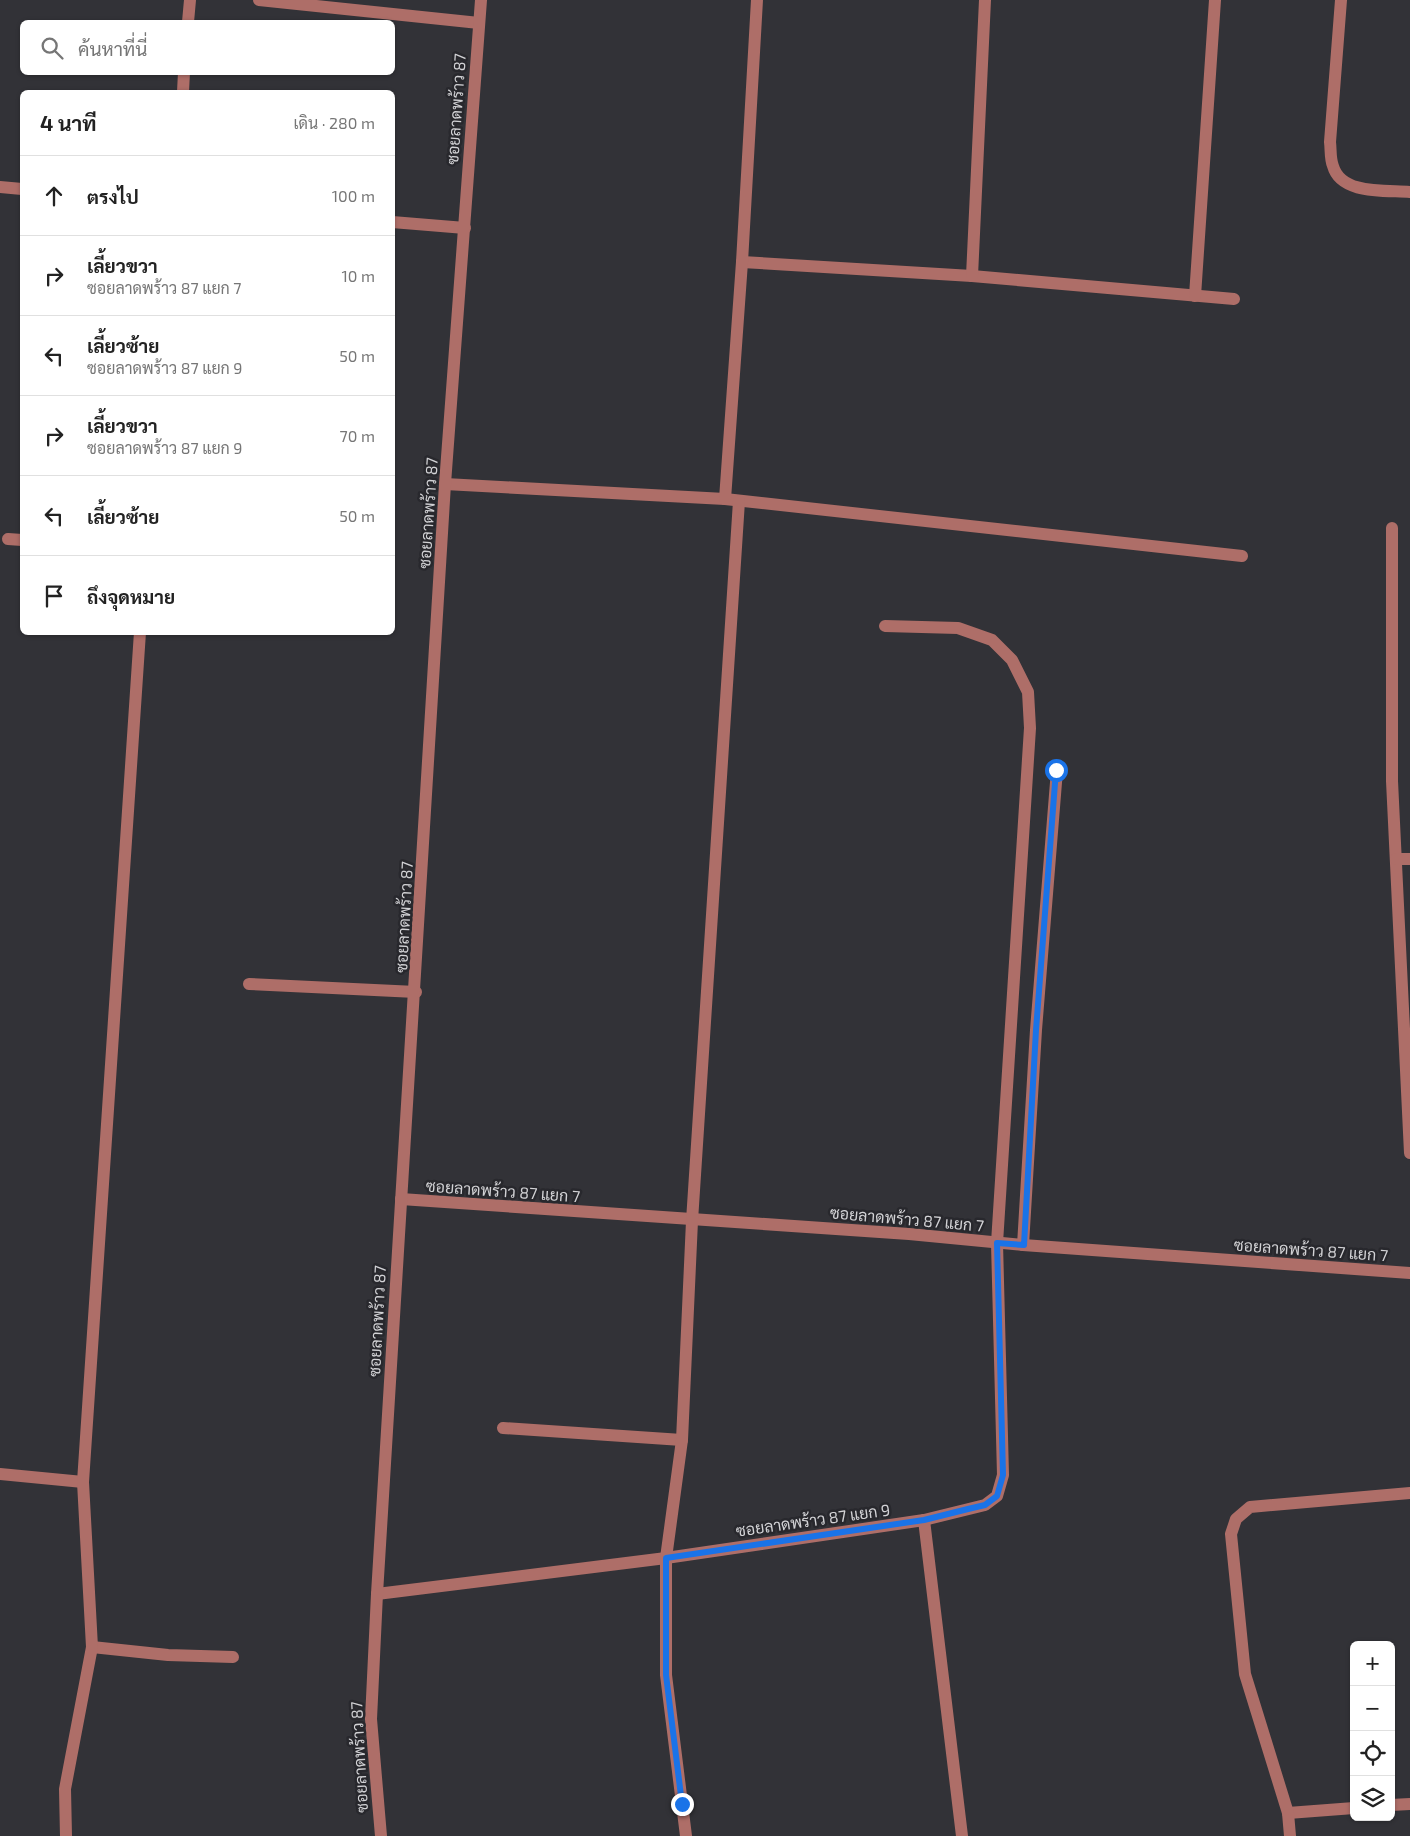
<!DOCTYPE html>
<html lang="th">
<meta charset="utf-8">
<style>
:root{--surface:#fff;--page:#f2f2f2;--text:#222;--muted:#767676;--line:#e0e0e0}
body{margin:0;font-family:"Exo 2",Sarabun,sans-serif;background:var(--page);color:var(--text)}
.controls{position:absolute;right:15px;bottom:15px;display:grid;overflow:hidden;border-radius:8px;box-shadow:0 1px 4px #0004}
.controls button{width:45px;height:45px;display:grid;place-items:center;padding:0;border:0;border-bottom:1px solid var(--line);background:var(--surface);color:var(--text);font:25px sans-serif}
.stop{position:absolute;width:15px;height:15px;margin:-11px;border:4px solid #1a73e8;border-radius:50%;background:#fff}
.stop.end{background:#1a73e8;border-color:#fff;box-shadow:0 1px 5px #0008}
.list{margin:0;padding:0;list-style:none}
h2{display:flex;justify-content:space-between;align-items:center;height:65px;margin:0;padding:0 20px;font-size:21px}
h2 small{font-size:16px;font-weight:400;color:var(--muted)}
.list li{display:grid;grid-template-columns:32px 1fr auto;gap:15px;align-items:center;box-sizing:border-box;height:80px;padding:0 20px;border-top:1px solid var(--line)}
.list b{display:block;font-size:19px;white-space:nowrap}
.list p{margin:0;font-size:16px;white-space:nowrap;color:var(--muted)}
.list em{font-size:16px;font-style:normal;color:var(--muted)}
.icon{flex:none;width:28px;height:28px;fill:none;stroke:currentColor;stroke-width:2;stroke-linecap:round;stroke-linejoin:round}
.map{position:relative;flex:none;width:1410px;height:1836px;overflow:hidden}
.search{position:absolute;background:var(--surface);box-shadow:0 1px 4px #0004;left:20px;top:20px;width:375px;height:55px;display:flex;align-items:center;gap:12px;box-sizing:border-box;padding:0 18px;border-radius:8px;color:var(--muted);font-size:19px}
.panel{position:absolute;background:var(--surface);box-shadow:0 1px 4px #0004;left:20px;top:90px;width:375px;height:545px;border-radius:8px}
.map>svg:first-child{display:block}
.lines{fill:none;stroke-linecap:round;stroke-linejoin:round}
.minor{stroke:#ae6e68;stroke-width:12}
.route{stroke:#1a73e8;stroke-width:6}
.labels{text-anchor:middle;stroke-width:5;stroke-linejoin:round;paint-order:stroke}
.street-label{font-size:16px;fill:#d2d2d5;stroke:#28282d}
</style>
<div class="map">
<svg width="1410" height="1836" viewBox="0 0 1410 1836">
<rect width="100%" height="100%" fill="#323237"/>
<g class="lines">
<g class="minor">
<path d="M259,0L479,23"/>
<path d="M1341,0L1330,142C1331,150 1330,159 1333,166C1341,195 1386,190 1410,192"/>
<path d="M188,22L190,0"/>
<path d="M183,92L184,72"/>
<path d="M0,187L22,189"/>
<path d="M392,222L465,228"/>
<path d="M742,262L972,276L1234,299"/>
<path d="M972,276L985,0"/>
<path d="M1195,296L1215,0"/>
<path d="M445,484L725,499L1242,556"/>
<path d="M725,499L742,262L757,0"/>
<path d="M1392,528V781L1410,1153"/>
<path d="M8,539L22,540"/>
<path d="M1396,859H1410"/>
<path d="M249,984L416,992"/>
<path d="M401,1199L909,1234L1023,1245L1410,1273"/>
<path d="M1023,1245L1036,1030L1057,770"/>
<path d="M503,1428L682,1440"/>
<path d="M0,1474L83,1482"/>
<path d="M924,1520L962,1836"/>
<path d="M377,1594L666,1558L924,1520L985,1505L997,1496L1003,1475L997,1243L1030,728L1028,692L1012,660L992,640L958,628L885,626"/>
<path d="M92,1647L168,1655L233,1657"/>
<path d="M1391,1805L1410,1804"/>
<path d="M1288,1813L1354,1808"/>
<path d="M66,1836L65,1789L92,1647L83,1482L140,632"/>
<path d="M381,1836L371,1719L377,1594L445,484L481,0"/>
<path d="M686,1836L666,1675V1558L682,1440L692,1221L739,501"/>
<path d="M1290,1836L1288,1813L1245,1674L1231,1534L1236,1519L1250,1507L1410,1493"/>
</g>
</g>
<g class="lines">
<path class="route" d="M682,1804L666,1675V1558L924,1520L968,1509L985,1505L997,1496L1003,1475L997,1243L1024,1245L1036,1030L1056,770"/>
</g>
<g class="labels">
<g class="street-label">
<text transform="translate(456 109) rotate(-86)" y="6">ซอยลาดพร้าว 87</text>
<text transform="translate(428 513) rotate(-86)" y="6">ซอยลาดพร้าว 87</text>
<text transform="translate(404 917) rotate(-87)" y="6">ซอยลาดพร้าว 87</text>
<text transform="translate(503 1191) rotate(4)" y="6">ซอยลาดพร้าว 87 แยก 7</text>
<text transform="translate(907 1219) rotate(5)" y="6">ซอยลาดพร้าว 87 แยก 7</text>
<text transform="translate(1311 1250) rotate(4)" y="6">ซอยลาดพร้าว 87 แยก 7</text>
<text transform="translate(377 1321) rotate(-87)" y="6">ซอยลาดพร้าว 87</text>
<text transform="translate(813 1520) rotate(-8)" y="6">ซอยลาดพร้าว 87 แยก 9</text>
<text transform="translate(359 1757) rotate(-93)" y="6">ซอยลาดพร้าว 87</text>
</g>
</g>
</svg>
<div class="controls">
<button>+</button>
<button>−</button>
<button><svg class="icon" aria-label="locate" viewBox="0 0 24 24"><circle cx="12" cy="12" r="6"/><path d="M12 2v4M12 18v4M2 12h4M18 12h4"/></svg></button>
<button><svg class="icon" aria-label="layers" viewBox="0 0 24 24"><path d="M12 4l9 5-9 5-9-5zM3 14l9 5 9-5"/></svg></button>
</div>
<div class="stop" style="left:1056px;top:770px"></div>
<div class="stop end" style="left:682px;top:1804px"></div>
<div class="search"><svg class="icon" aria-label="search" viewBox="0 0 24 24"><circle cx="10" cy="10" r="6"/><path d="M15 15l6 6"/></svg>ค้นหาที่นี่</div>
<section class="panel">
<h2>4 นาที<small>เดิน · 280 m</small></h2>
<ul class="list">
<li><svg class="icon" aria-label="ahead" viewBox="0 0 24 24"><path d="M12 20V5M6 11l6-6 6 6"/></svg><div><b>ตรงไป</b></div><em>100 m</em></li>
<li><svg class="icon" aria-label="right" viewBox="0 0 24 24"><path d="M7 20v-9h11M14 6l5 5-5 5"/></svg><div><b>เลี้ยวขวา</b><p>ซอยลาดพร้าว 87 แยก 7</p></div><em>10 m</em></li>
<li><svg class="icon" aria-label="left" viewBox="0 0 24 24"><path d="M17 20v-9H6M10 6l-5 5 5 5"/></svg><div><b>เลี้ยวซ้าย</b><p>ซอยลาดพร้าว 87 แยก 9</p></div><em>50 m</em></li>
<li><svg class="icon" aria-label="right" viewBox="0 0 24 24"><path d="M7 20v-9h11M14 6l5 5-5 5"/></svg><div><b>เลี้ยวขวา</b><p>ซอยลาดพร้าว 87 แยก 9</p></div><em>70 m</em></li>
<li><svg class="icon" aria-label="left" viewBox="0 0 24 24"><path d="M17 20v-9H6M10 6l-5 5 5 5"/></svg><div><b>เลี้ยวซ้าย</b></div><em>50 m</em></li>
<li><svg class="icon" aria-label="arrive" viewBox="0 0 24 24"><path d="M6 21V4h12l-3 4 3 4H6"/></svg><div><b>ถึงจุดหมาย</b></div></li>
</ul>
</section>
</div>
